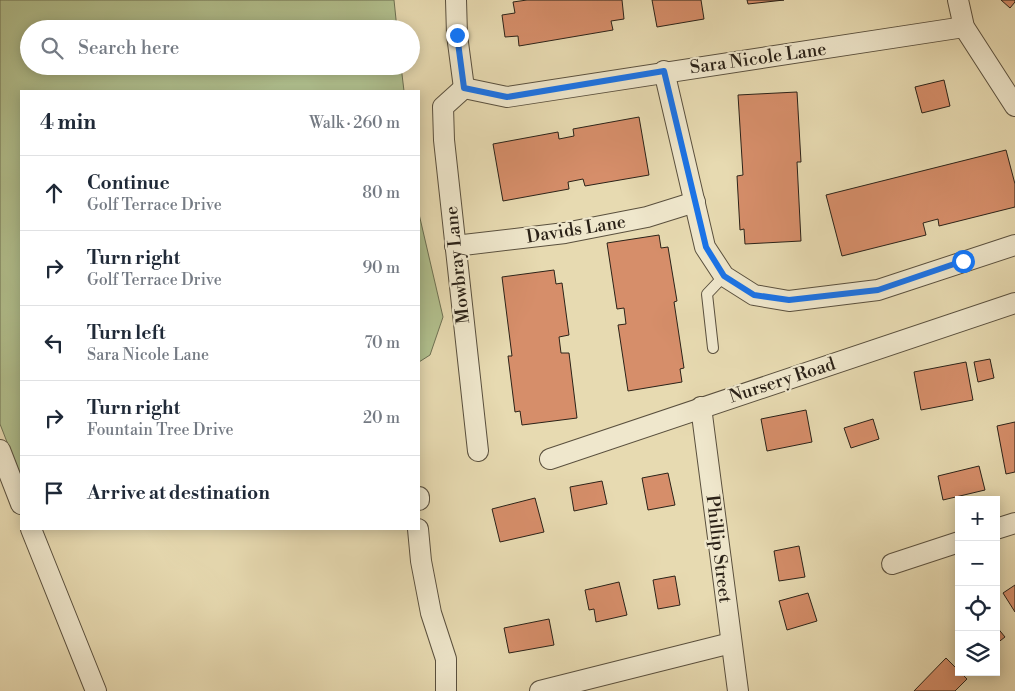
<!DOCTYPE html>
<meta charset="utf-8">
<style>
:root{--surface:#fff;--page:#f6f6f7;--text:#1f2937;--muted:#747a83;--line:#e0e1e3}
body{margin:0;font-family:"Libre Bodoni",serif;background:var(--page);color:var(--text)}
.controls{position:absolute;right:15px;bottom:15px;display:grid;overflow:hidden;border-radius:0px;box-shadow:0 2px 12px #0003}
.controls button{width:45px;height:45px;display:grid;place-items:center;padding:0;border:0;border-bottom:1px solid var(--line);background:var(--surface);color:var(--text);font:25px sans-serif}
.stop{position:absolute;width:15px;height:15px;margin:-11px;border:4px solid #1a73e8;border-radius:50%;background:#fff}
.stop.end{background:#1a73e8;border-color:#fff;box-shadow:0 1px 5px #0008}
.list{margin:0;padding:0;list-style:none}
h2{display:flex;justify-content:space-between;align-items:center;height:65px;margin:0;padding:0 20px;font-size:21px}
h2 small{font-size:16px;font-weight:400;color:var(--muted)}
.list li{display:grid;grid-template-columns:32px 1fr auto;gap:15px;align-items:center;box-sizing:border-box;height:75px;padding:0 20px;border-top:1px solid var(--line)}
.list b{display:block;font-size:19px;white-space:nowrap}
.list p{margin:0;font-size:16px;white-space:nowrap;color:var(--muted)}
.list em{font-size:16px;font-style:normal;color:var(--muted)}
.icon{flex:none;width:28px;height:28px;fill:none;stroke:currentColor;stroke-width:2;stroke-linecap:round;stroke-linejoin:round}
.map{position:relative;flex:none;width:1015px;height:691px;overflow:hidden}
.search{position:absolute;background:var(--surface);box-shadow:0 2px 12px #0003;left:20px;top:20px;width:400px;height:55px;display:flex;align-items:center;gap:12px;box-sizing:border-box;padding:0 18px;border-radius:28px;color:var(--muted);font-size:19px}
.panel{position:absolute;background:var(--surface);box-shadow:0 2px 12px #0003;left:20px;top:90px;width:400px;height:440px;border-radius:0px}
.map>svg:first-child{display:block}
.green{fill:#b2c08e;stroke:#6e7153}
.building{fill:#d68e6a;stroke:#2b2218}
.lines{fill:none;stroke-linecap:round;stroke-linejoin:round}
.lane-casing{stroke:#5a503e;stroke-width:12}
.street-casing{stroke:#5a503e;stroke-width:22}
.lane{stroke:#efe7cc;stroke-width:10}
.street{stroke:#efe7cc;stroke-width:20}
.route{stroke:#1a73e8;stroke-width:6}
.labels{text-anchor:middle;stroke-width:4.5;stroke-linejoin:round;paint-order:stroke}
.street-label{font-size:18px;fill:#2b2218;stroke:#efe7cc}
</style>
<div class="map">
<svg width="1015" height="691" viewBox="0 0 1015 691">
<rect width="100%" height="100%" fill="#e7dab1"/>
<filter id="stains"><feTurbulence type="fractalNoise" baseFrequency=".004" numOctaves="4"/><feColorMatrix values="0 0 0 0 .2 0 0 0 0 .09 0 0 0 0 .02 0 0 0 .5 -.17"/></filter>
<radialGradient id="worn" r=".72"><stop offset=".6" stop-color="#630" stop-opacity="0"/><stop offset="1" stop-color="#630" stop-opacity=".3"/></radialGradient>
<g class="green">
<path d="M0,0H394L397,29H29V66H401L404,91H21V478L0,424Z"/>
<path d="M419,214L443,317L430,355L419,362Z"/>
</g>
<g class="building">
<path d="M527,0H622L624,19L611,21L613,30L519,46L518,36L505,37L502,15L515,13L513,2Z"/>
<path d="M652,0H701L704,19L657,27Z"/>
<path d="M747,0H784L748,4Z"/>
<path d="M1001,0H1015V2L1010,8Z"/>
<path d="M944,80L950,106L922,113L915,87Z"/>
<path d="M797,92L801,162H797L801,241L745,244L744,229L740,230L737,176L743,175L738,95Z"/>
<path d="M639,117L649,175L585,186L583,179L568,182L569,189L503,201L493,144L558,132L559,139L574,136L573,129Z"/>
<path d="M1006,150L1015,184V207L939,226L938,219L923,223L926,235L842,256L826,195Z"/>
<path d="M659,235L661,248L668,247L677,301L674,302L684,368L680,369L682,382L628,391L618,325L626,324L624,308L617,309L607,243Z"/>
<path d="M554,270L556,284L562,283L569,335L559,337L561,353H569L577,418L522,425L520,411L515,412L508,356H512L502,277Z"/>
<path d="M990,359L994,378L978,382L974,362Z"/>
<path d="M966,362L973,400L921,410L914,372Z"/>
<path d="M806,410L812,442L767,451L761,419Z"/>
<path d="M873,419L879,439L851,448L844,428Z"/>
<path d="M1015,422V472L1006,474L997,426Z"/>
<path d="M979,466L985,490L943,500L938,476Z"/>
<path d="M668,473L675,505L648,510L642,478Z"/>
<path d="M602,481L607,504L574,511L570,487Z"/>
<path d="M535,498L544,532L500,542L492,509Z"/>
<path d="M799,546L805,577L779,581L774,551Z"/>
<path d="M675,576L680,605L658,609L653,580Z"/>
<path d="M619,582L627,615L596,622L594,609L589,610L585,590Z"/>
<path d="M1015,585V612L1003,593Z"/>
<path d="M808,593L817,621L787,630L779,601Z"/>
<path d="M549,619L554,645L509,653L504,628Z"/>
<path d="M996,626L1005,637L996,644Z"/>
<path d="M946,658L967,679L955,691H914Z"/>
</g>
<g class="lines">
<defs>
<path id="lane" d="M713,348L707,294L724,276"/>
<g id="street">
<path d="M456,0L457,35L464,88"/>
<path d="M958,0L964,27L1015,106"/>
<path d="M664,71L705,247L724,276L754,295L789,301L878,290L1015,245"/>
<path d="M464,88L507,97L964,27"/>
<path d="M464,88L443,107L444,140L478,451"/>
<path d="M455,246L565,233L647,217L695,202"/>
<path d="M701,407L738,691"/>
<path d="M0,450L21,504"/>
<path d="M550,459L1015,303"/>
<path d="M419,497V500"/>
<path d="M31,529L96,691"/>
<path d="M418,529L421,561L431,613L446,659V691"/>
<path d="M996,529L1015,523"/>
<path d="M892,564L959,542"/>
<path d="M540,691L731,643"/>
</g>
</defs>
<use href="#lane" class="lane-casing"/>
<use href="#street" class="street-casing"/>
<use href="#lane" class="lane"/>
<use href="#street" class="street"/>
</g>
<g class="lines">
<path class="route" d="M457,35L464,88L507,97L664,71L706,247L724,276L754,295L789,300L878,290L963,261"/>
</g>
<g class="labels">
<g class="street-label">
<text transform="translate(758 58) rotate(-8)" y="6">Sara Nicole Lane</text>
<text transform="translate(576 229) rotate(-9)" y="6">Davids Lane</text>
<text transform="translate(457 265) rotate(-96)" y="6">Mowbray Lane</text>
<text transform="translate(782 380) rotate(-18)" y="6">Nursery Road</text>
<text transform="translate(719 549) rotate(83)" y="6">Phillip Street</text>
</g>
</g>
<rect width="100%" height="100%" filter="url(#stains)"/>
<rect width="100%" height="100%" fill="url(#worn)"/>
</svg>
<div class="controls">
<button>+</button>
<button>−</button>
<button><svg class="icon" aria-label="locate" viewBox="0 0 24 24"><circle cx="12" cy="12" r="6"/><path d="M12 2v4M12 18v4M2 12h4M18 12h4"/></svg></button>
<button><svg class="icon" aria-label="layers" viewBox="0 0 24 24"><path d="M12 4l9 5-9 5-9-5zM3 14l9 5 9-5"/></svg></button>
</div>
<div class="stop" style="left:963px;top:261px"></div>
<div class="stop end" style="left:457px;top:35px"></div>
<div class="search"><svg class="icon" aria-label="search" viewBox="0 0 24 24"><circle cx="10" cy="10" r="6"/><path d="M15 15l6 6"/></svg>Search here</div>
<section class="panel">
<h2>4 min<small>Walk · 260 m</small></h2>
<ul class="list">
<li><svg class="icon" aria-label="ahead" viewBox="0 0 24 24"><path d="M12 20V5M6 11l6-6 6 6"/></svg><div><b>Continue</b><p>Golf Terrace Drive</p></div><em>80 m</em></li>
<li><svg class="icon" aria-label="right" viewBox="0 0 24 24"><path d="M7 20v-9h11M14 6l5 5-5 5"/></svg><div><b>Turn right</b><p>Golf Terrace Drive</p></div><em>90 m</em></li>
<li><svg class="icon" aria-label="left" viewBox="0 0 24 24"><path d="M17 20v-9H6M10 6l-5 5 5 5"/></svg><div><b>Turn left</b><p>Sara Nicole Lane</p></div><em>70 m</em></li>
<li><svg class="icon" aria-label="right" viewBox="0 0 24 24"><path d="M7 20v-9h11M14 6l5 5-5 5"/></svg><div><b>Turn right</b><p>Fountain Tree Drive</p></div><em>20 m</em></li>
<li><svg class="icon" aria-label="arrive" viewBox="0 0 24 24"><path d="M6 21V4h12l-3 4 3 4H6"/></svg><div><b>Arrive at destination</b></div></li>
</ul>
</section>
</div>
